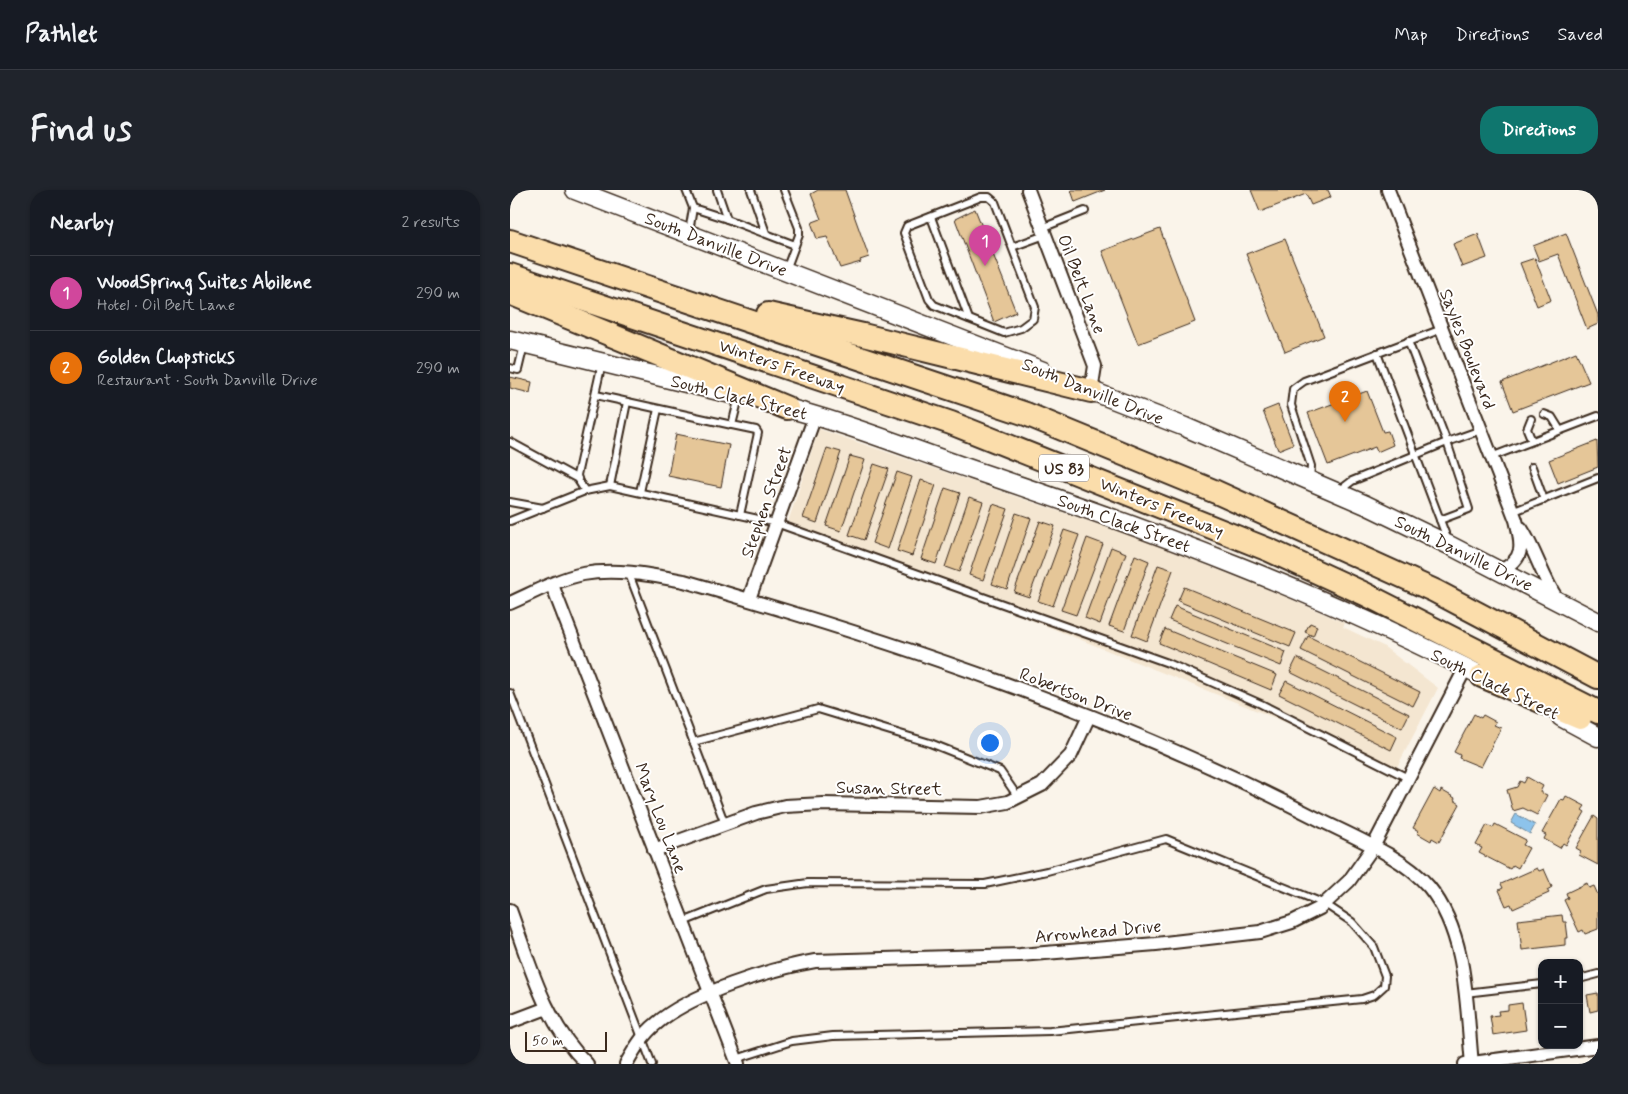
<!DOCTYPE html>
<meta charset="utf-8">
<style>
:root{--surface:#171b24;--page:#20242c;--text:#f1f3f6;--muted:#9ea1a6;--line:#363941;--accent:#0f766e}
body{margin:0;font-family:Mynerve,sans-serif;background:var(--page);color:var(--text)}
.controls{position:absolute;right:15px;bottom:15px;display:grid;overflow:hidden;border-radius:10px;box-shadow:0 1px 4px #0004}
.controls button{width:45px;height:45px;display:grid;place-items:center;padding:0;border:0;border-bottom:1px solid var(--line);background:var(--surface);color:var(--text);font:25px sans-serif}
.scale{position:absolute;left:15px;bottom:12px;width:82px;box-sizing:border-box;padding-left:5px;border:2px solid #3b2a1e;border-top:0;font-size:14px;line-height:18px;white-space:nowrap;color:#3b2a1e;-webkit-text-stroke:4px #fff;paint-order:stroke}
.you{position:absolute;left:479px;top:552px;width:18px;height:18px;margin:-12px;border:4px solid #fff;border-radius:50%;background:#1a73e8;box-shadow:0 0 0 8px #1a73e833}
.badge{display:grid;place-items:center;width:32px;height:32px;border-radius:50%;background:var(--accent);color:#fff;font-size:16px;font-weight:700}
.pin{position:absolute;translate:-50% -41px;filter:drop-shadow(0 1px 2px #0008)}
.pin::after{content:'';position:absolute;top:26px;width:18px;height:15px;background:inherit;clip-path:polygon(0 0,100% 0,50% 100%)}
.list{margin:0;padding:0;list-style:none}
h2{display:flex;justify-content:space-between;align-items:center;height:65px;margin:0;padding:0 20px;font-size:21px}
h2 small{font-size:16px;font-weight:400;color:var(--muted)}
.list li{display:grid;grid-template-columns:32px 1fr auto;gap:15px;align-items:center;box-sizing:border-box;height:75px;padding:0 20px;border-top:1px solid var(--line)}
.list b{display:block;font-size:19px;white-space:nowrap}
.list p{margin:0;font-size:16px;white-space:nowrap;color:var(--muted)}
.list em{font-size:16px;font-style:normal;color:var(--muted)}
.map{position:relative;flex:none;width:1088px;height:874px;overflow:hidden;border-radius:20px}
header{display:flex;align-items:center;gap:30px;box-sizing:border-box;height:70px;padding:0 25px;background:var(--surface);border-bottom:1px solid var(--line)}
header strong{font-size:24px}
nav{display:flex;gap:28px;margin-inline-start:auto;font-size:18px}
.intro{display:flex;align-items:center;justify-content:space-between;box-sizing:border-box;height:120px;padding:0 30px}
h1{margin:0;font-size:35px}
.button{padding:12px 22px;border-radius:20px;background:var(--accent);color:#fff;font-size:18px;font-weight:700}
main{display:flex;gap:30px;padding:0 30px}
aside{flex:1;background:var(--surface);border-radius:20px;box-shadow:0 1px 4px #0004}
.map>svg:first-child{display:block}
.built{fill:#f4e6d1}
.water{fill:#8dc3eb;stroke:#6c8699}
.building{fill:#e5c698;stroke:#3b2a1e}
.lines{fill:none;stroke-linecap:round;stroke-linejoin:round}
.lane-casing{stroke:#3b2a1e;stroke-width:10}
.street-casing{stroke:#3b2a1e;stroke-width:16}
.secondary-casing{stroke:#3b2a1e;stroke-width:21}
.highway-casing{stroke:#3b2a1e;stroke-width:26}
.lane{stroke:#fff;stroke-width:6}
.street{stroke:#fff;stroke-width:12}
.secondary{stroke:#fff;stroke-width:18}
.highway{stroke:#fbddab;stroke-width:22}
.labels{text-anchor:middle;stroke-width:4;stroke-linejoin:round;paint-order:stroke}
.shield{fill:#fff;stroke:#766a62;stroke-width:1}
.shield-label{font-size:16px;font-weight:bold;fill:#3b2a1e}
.street-label{font-size:18px;fill:#3b2a1e;stroke:#fff}
</style>
<header>
<strong>Pathlet</strong>
<nav><a>Map</a><a>Directions</a><a>Saved</a></nav>
</header>
<div class="intro"><h1>Find us</h1><a class="button">Directions</a></div>
<main>
<aside>
<h2>Nearby<small>2 results</small></h2>
<ul class="list">
<li><span class="badge" style="background:#d1479c">1</span><div><b>WoodSpring Suites Abilene</b><p>Hotel · Oil Belt Lane</p></div><em>290 m</em></li>
<li><span class="badge" style="background:#e8710a">2</span><div><b>Golden Chopsticks</b><p>Restaurant · South Danville Drive</p></div><em>290 m</em></li>
</ul>
</aside>
<div class="map">
<svg width="1088" height="874" viewBox="0 0 1088 874">
<rect width="100%" height="100%" fill="#faf4ea"/>
<filter id="ink" filterUnits="userSpaceOnUse"><feTurbulence type="fractalNoise" baseFrequency=".02" numOctaves="2"/><feDisplacementMap in="SourceGraphic" scale="10" xChannelSelector="R" yChannelSelector="G"/><feConvolveMatrix kernelMatrix="1 2 1 2 8 2 1 2 1" color-interpolation-filters="sRGB"/></filter>
<g filter="url(#ink)">
<path class="built" d="M309,239L639,352L769,404L835,433L833,437L873,456L928,498L887,577L278,332Z"/>
<path class="water" d="M1006,624L1025,635L1020,644L1001,633Z"/>
<g class="building">
<path d="M335,0L359,67L350,70L351,72L330,78L317,47L307,49L302,35L303,32L311,29L301,4L308,0Z"/>
<path d="M561,0H595L565,12Z"/>
<path d="M741,0H818L821,7L801,15L796,4L750,22Z"/>
<path d="M465,19L506,122L484,132L445,29Z"/>
<path d="M650,39L685,132L628,154L592,61Z"/>
<path d="M1056,43L1088,125V134L1077,139L1048,64L1029,71L1023,56Z"/>
<path d="M968,44L977,68L952,77L943,54Z"/>
<path d="M775,49L814,146L775,162L736,64Z"/>
<path d="M1025,68L1041,110L1027,116L1010,73Z"/>
<path d="M1066,162L1079,192L1003,221L992,192Z"/>
<path d="M0,187L22,192L20,203L0,198Z"/>
<path d="M857,201L873,242L878,241L883,255L867,262L865,257L818,275L798,223Z"/>
<path d="M768,215L783,254L768,260L753,221Z"/>
<path d="M166,244L219,255L211,297L158,286Z"/>
<path d="M1087,251L1088,277L1048,293L1039,270Z"/>
<path d="M317,258L331,262L307,333L293,328Z"/>
<path d="M340,266L355,270L331,341L316,336Z"/>
<path d="M364,274L379,279L354,350L339,345Z"/>
<path d="M387,282L402,287L378,359L362,353Z"/>
<path d="M411,290L426,295L402,366L387,361Z"/>
<path d="M435,298L450,303L426,374L411,369Z"/>
<path d="M459,307L473,312L449,382L435,377Z"/>
<path d="M483,314L498,319L473,390L459,385Z"/>
<path d="M506,323L521,328L497,399L482,394Z"/>
<path d="M530,331L545,336L519,407L504,402Z"/>
<path d="M554,340L569,345L543,416L528,411Z"/>
<path d="M577,348L593,354L566,425L551,420Z"/>
<path d="M601,357L616,363L590,434L575,428Z"/>
<path d="M625,365L639,371L614,441L599,436Z"/>
<path d="M648,375L663,380L637,451L622,445Z"/>
<path d="M674,397L786,443L780,457L668,411Z"/>
<path d="M665,416L776,462L771,476L659,430Z"/>
<path d="M800,433L807,436L803,446L795,442Z"/>
<path d="M655,439L767,485L761,500L649,453Z"/>
<path d="M798,446L910,502L903,516L791,460Z"/>
<path d="M787,468L899,524L892,538L780,482Z"/>
<path d="M776,491L887,547L881,560L769,504Z"/>
<path d="M964,524L971,528L973,525L986,532L984,535L991,538L971,577L949,568L950,565L944,562Z"/>
<path d="M1017,587L1033,596L1030,602L1037,605L1027,625L1013,618L1003,621L997,600L1007,597L1010,591L1014,593Z"/>
<path d="M924,599L930,603L931,600L945,608L944,610L950,614L929,652L922,648L921,651L907,643L909,641L903,638Z"/>
<path d="M1056,606L1075,616L1072,620L1075,622L1056,655L1053,653L1050,658L1034,649L1036,645L1032,643L1051,609L1054,610Z"/>
<path d="M1084,626L1088,629V675L1069,665L1071,661L1066,658Z"/>
<path d="M985,634L1016,650L1013,655L1019,658L1008,678L1003,675L1000,679L969,663L972,658L966,655L977,635L983,638Z"/>
<path d="M1027,678L1029,681L1034,679L1042,697L1037,700L1039,703L1003,719L1001,714L996,716L989,700L993,698L991,694Z"/>
<path d="M1077,693L1079,698L1084,696L1088,705V739L1075,744L1073,740L1069,742L1054,710L1058,708L1056,703Z"/>
<path d="M1052,725L1053,732H1056L1058,748H1055V755L1012,760L1008,730Z"/>
<path d="M1088,803V820L1080,822L1077,805Z"/>
<path d="M1012,813L1016,840L983,845L980,826L989,825L988,821L998,820V815Z"/>
</g>
<g class="lines">
<defs>
<g id="lane">
<path d="M176,0L183,18L179,42"/>
<path d="M207,0L217,29"/>
<path d="M241,0L256,43"/>
<path d="M274,0L289,38V45L276,80"/>
<path d="M183,18L217,29L285,55"/>
<path d="M421,27L459,129"/>
<path d="M532,38L575,21"/>
<path d="M502,57L525,117L523,129L511,138L494,143L424,115L419,109L394,43L397,36L471,7H479L485,12L502,57L535,45"/>
<path d="M898,151L937,252L971,240"/>
<path d="M867,163L938,351"/>
<path d="M0,178L8,180L14,155"/>
<path d="M86,205L222,235"/>
<path d="M229,207L222,235L246,240L248,243L230,325"/>
<path d="M1034,224L1042,227L1050,240"/>
<path d="M1021,229L1017,239L1022,251"/>
<path d="M0,252L68,289"/>
<path d="M981,267L1088,226"/>
<path d="M1022,277L1034,310"/>
<path d="M800,289L801,276L781,215L783,199L794,191L932,139"/>
<path d="M100,296L117,212"/>
<path d="M75,301L68,290L67,285L92,173"/>
<path d="M829,301L842,291L937,252L959,319L930,330"/>
<path d="M130,302L148,219"/>
<path d="M0,312L33,318"/>
<path d="M1002,322L1088,288"/>
<path d="M0,331L75,301L100,296L266,333L658,473L751,514L898,588"/>
<path d="M119,384L215,634"/>
<path d="M0,503L142,874"/>
<path d="M183,552L308,519L420,553L490,581L508,607"/>
<path d="M173,732L256,699L298,693L475,694L537,681L656,649L815,714L842,732L864,757L875,786L874,796L864,805L852,809L540,841L323,846L282,851L226,869"/>
<path d="M1069,789L1088,784"/>
<path d="M955,803L1032,794"/>
</g>
<g id="street">
<path d="M518,0L585,176L581,201"/>
<path d="M878,0L1006,330C1012,354 1016,369 990,381"/>
<path d="M1011,338C1026,361 1032,387 1047,409"/>
<path d="M42,395L228,874"/>
<path d="M239,409L305,226"/>
<path d="M0,413C23,403 48,389 73,384C106,378 141,385 174,391C388,452 606,525 804,627C841,646 893,666 919,697C958,745 956,815 962,874"/>
<path d="M144,660L246,623L275,616L313,614L471,617L498,612L532,595L561,565L579,526"/>
<path d="M0,720C20,774 34,832 77,874"/>
<path d="M0,832L37,818"/>
<path d="M116,874C124,860 133,844 146,834C180,804 260,779 305,771L510,765L646,754L750,742L782,732L810,718L839,691L863,657L955,479"/>
<path d="M955,874L1088,856"/>
</g>
<g id="secondary">
<path d="M65,0L533,181"/>
<path d="M0,150L225,205"/>
<path d="M569,196L675,237L856,315L939,355L1088,432"/>
<path d="M265,215C332,231 398,258 463,280C640,339 816,405 982,491"/>
<path d="M1051,527L1088,547"/>
</g>
<g id="highway">
<path d="M0,51L516,224L706,302L925,401L1088,487"/>
<path d="M0,85L441,233L759,360L855,404L1088,522"/>
<path d="M0,103L277,218"/>
<path d="M258,124L353,145L581,201"/>
<path d="M972,486L1070,528"/>
</g>
</defs>
<use href="#lane" class="lane-casing"/>
<use href="#street" class="street-casing"/>
<use href="#secondary" class="secondary-casing"/>
<use href="#highway" class="highway-casing"/>
<use href="#lane" class="lane"/>
<use href="#street" class="street"/>
<use href="#secondary" class="secondary"/>
<use href="#highway" class="highway"/>
</g>
</g>
<g class="labels">
<rect class="shield" x="529" y="264.5" width="50" height="27" rx="4"/>
<g class="shield-label">
<text x="554" y="284">US 83</text>
</g>
<g class="street-label">
<text transform="translate(206 54) rotate(21)" y="6">South Danville Drive</text>
<text transform="translate(572 94) rotate(69)" y="6">Oil Belt Lane</text>
<text transform="translate(958 159) rotate(69)" y="6">Sayles Boulevard</text>
<text transform="translate(272 176) rotate(19)" y="6">Winters Freeway</text>
<text transform="translate(583 201) rotate(22)" y="6">South Danville Drive</text>
<text transform="translate(229 207) rotate(14)" y="6">South Clack Street</text>
<text transform="translate(256 312) rotate(-70)" y="6">Stephen Street</text>
<text transform="translate(652 317) rotate(22)" y="6">Winters Freeway</text>
<text transform="translate(614 333) rotate(20)" y="6">South Clack Street</text>
<text transform="translate(954 363) rotate(26)" y="6">South Danville Drive</text>
<text transform="translate(985 494) rotate(26)" y="6">South Clack Street</text>
<text transform="translate(566 504) rotate(21)" y="6">Robertson Drive</text>
<text transform="translate(379 598) rotate(1)" y="6">Susan Street</text>
<text transform="translate(151 628) rotate(69)" y="6">Mary Lou Lane</text>
<text transform="translate(588 741) rotate(-5)" y="6">Arrowhead Drive</text>
</g>
</g>
</svg>
<div class="controls">
<button>+</button>
<button>−</button>
</div>
<div class="scale">50 m</div>
<div class="you"></div>
<div class="pin badge" style="left:475px;top:76px;background:#d1479c">1</div>
<div class="pin badge" style="left:835px;top:232px;background:#e8710a">2</div>
</div>
</main>
